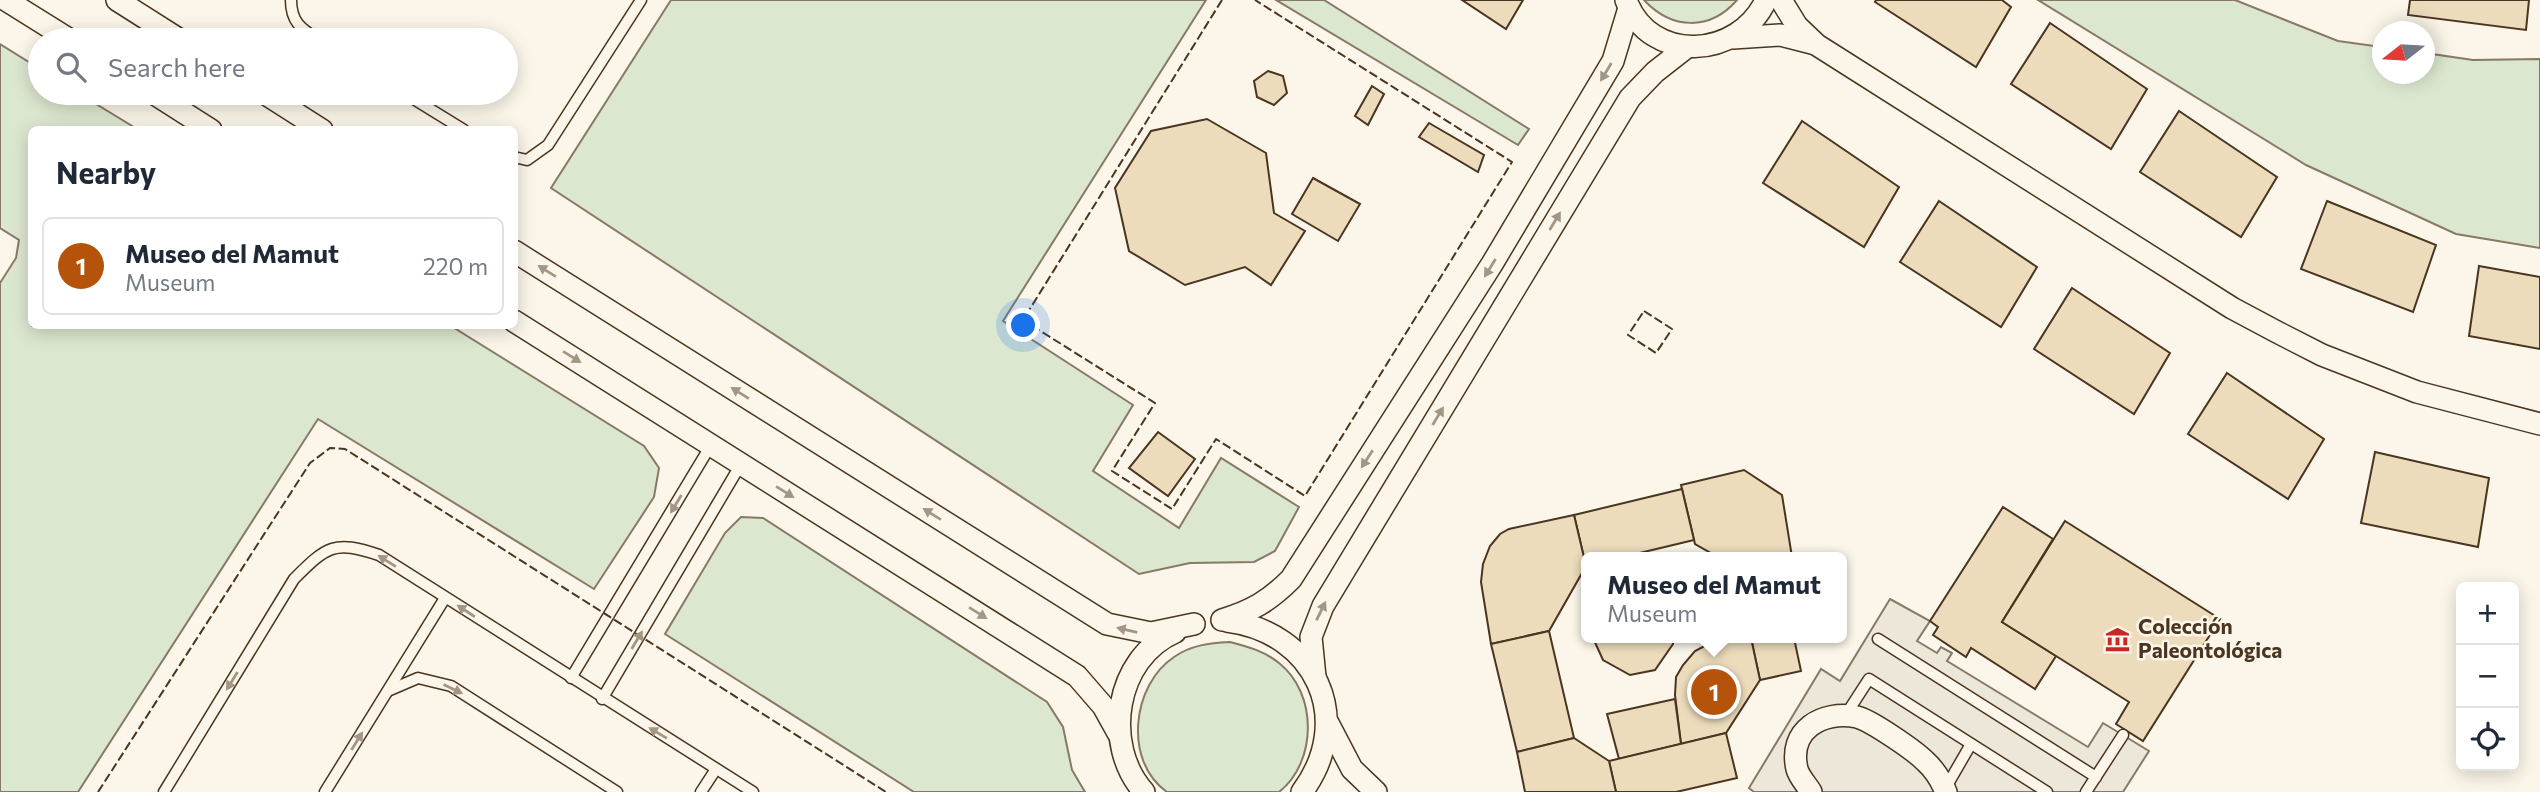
<!DOCTYPE html>
<meta charset="utf-8">
<style>
:root{--surface:#fff;--page:#f6f6f7;--text:#1f2937;--muted:#747a83;--line:#e0e1e3;--accent:#b45309}
body{margin:0;font-family:Commissioner,sans-serif;background:var(--page);color:var(--text)}
.controls{position:absolute;right:21px;bottom:21px;display:grid;overflow:hidden;border-radius:10px;box-shadow:0 4px 18px #0003}
.controls button{width:63px;height:63px;display:grid;place-items:center;padding:0;border:0;border-bottom:2px solid var(--line);background:var(--surface);color:var(--text);font:35px sans-serif}
.compass{position:absolute;left:2372px;top:21px;width:63px;height:63px;border-radius:50%;background:var(--surface);box-shadow:0 4px 18px #0003;rotate:253deg}
.you{position:absolute;left:1024px;top:326px;width:24px;height:24px;margin:-18px;border:5px solid #fff;border-radius:50%;background:#1a73e8;box-shadow:0 0 0 10px #1a73e833}
.badge{display:grid;place-items:center;width:46px;height:46px;border-radius:50%;background:var(--accent);color:#fff;font-size:23px;font-weight:700}
.pin{position:absolute;translate:-50% -50%;border:4px solid #fff;box-shadow:0 2px 7px #0006}
.popup{position:absolute;left:1581px;top:552px;width:266px;height:91px;box-sizing:border-box;display:grid;place-content:center;border-radius:10px;background:var(--surface);filter:drop-shadow(0 2px 5px #0005);font-size:23px;white-space:nowrap;color:var(--muted)}
.popup b{font-size:26px;color:var(--text)}
.popup::after{content:'';position:absolute;left:50%;top:100%;margin-left:-14px;border:14px solid transparent;border-top-color:var(--surface)}
.list{margin:0;padding:0;list-style:none}
h2{display:flex;justify-content:space-between;align-items:center;height:91px;margin:0;padding:0 28px;font-size:30px}
h2 small{font-size:23px;font-weight:400;color:var(--muted)}
.list li{display:grid;grid-template-columns:46px 1fr auto;gap:21px;align-items:center;box-sizing:border-box;height:98px;margin:0 14px 14px;padding:0 14px;border:2px solid var(--line);border-radius:10px}
.list b{display:block;font-size:26px;white-space:nowrap}
.list p{margin:0;font-size:23px;white-space:nowrap;color:var(--muted)}
.list em{font-size:23px;font-style:normal;color:var(--muted)}
.icon{flex:none;width:38px;height:38px;fill:none;stroke:currentColor;stroke-width:2;stroke-linecap:round;stroke-linejoin:round}
.map{position:relative;flex:none;width:2540px;height:792px;overflow:hidden}
.search{position:absolute;background:var(--surface);box-shadow:0 4px 18px #0003;left:28px;top:28px;width:490px;height:77px;display:flex;align-items:center;gap:18px;box-sizing:border-box;padding:0 24px;border-radius:38px;color:var(--muted);font-size:26px}
.panel{position:absolute;background:var(--surface);box-shadow:0 4px 18px #0003;left:28px;top:126px;width:490px;height:203px;border-radius:10px}
.map>svg:first-child{display:block}
.green{fill:#dce7d0;stroke:#887966;stroke-width:2}
.parking{fill:#ede7d9;stroke:#887966;stroke-width:2}
.building{fill:#ecdcbc;stroke:#4a3520;stroke-width:2}
.lines{fill:none;stroke-linecap:round;stroke-linejoin:round}
.service-casing{stroke:#4a3520;stroke-width:13}
.minor-casing{stroke:#4a3520;stroke-width:24}
.service{stroke:#fbf6e9;stroke-width:10}
.minor{stroke:#fbf6e9;stroke-width:21}
.fence{stroke:#4a3520;stroke-width:2;stroke-dasharray:9 3.5;stroke-linecap:butt}
.oneway{fill:#a29684}
.labels{text-anchor:middle;stroke-width:5;stroke-linejoin:round;paint-order:stroke}
.poi-label{font-size:21px;font-weight:bold;fill:#4a3520;stroke:#fbf6e9;text-anchor:start}
</style>
<div class="map">
<svg width="2540" height="792" viewBox="0 0 2540 792">
<rect width="100%" height="100%" fill="#fbf6e9"/>
<g class="green">
<path d="M671,0H1206L1003,321L1133,405L1093,471L1179,528L1221,458L1299,507L1275,551L1254,562L1190,563L1139,574L551,188Z"/>
<path d="M1276,0H1324L1529,129L1518,145Z"/>
<path d="M1644,0H1737C1710,31 1672,30 1644,0Z"/>
<path d="M2038,0H2235L2338,41L2382,47V74H2424L2425,53L2473,60L2540,59V248L2456,234L2306,165Z"/>
<path d="M0,44L40,69V93H78L137,129L32,130V326H451L644,446L659,468L654,497L594,589L318,419L78,792H0V283L16,258L19,240L0,228Z"/>
<path d="M741,517L763,518L1047,702L1063,727L1072,770L1085,792H914L665,634L725,533Z"/>
<path d="M1230,642C1249,647 1264,651 1279,663C1318,694 1317,762 1279,792H1167C1123,761 1132,685 1174,657C1191,645 1210,643 1230,642Z"/>
</g>
<path class="parking" d="M1890,599L1930,621L1917,641L1937,653L1941,647L1952,653L1947,661L2088,747L2103,723L2149,751L2123,792H1754L1749,788L1821,669L1840,681Z"/>
<g class="building">
<path d="M1462,0H1523L1506,29Z"/>
<path d="M1876,0H2002L2011,7L1976,67L1875,2Z"/>
<path d="M2410,0H2529L2526,30L2408,15Z"/>
<path d="M2050,23L2147,89L2111,149L2011,84Z"/>
<path d="M1268,71L1283,76L1287,93L1274,105L1257,97L1254,81Z"/>
<path d="M1372,86L1384,94L1368,125L1355,116Z"/>
<path d="M2179,111L2277,177L2241,237L2140,172Z"/>
<path d="M1207,119L1266,153L1274,213L1305,231L1271,285L1245,267L1185,285L1129,251L1115,188L1151,131Z"/>
<path d="M1802,121L1899,187L1864,247L1763,183Z"/>
<path d="M1429,123L1484,155L1478,172L1419,137Z"/>
<path d="M1313,178L1360,204L1338,241L1292,214Z"/>
<path d="M1939,201L2037,267L2001,327L1900,262Z"/>
<path d="M2327,201L2436,245L2413,312L2301,269Z"/>
<path d="M2479,266L2540,277V349L2469,336Z"/>
<path d="M2072,288L2170,353L2134,414L2034,349Z"/>
<path d="M2227,373L2324,439L2288,499L2188,434Z"/>
<path d="M1158,432L1195,459L1168,496L1129,468Z"/>
<path d="M2375,452L2489,478L2478,547L2361,523Z"/>
<path d="M1744,470L1782,495L1792,557H1718L1695,544L1681,485Z"/>
<path d="M1682,489L1694,540L1623,557H1586V566L1574,515Z"/>
<path d="M2003,507L2053,539L2002,622L2056,656L2035,689L1971,648L1966,657L1933,635L1938,627L1930,621Z"/>
<path d="M1574,515L1586,566L1549,631L1491,644L1481,582L1483,564L1490,546L1500,534L1509,529Z"/>
<path d="M2065,521L2220,619L2143,741L2116,724L2129,702L2002,622Z"/>
<path d="M1549,631L1574,738L1517,752L1491,644Z"/>
<path d="M1593,638H1672L1673,644L1655,670L1630,675L1603,660Z"/>
<path d="M1751,638H1794L1801,671L1760,680Z"/>
<path d="M1751,638L1760,680L1726,733L1681,744L1675,695L1676,677L1683,665L1695,651L1714,641Z"/>
<path d="M1675,699L1681,744L1619,759L1607,714Z"/>
<path d="M1726,733L1737,778L1676,792H1616L1609,761Z"/>
<path d="M1574,738L1609,761L1616,792H1525L1517,752Z"/>
</g>
<g class="lines">
<defs>
<g id="service">
<path d="M291,0C291,22 301,29 319,40"/>
<path d="M404,93L464,130"/>
<path d="M277,99L298,93"/>
<path d="M514,157L527,160L548,145L641,0"/>
<path d="M1878,639L2096,777"/>
<path d="M571,678L711,445"/>
<path d="M390,690L418,678L451,686L617,792"/>
<path d="M602,699L741,464"/>
<path d="M1845,716L1869,679L2047,792"/>
<path d="M1945,789L1971,744"/>
<path d="M164,792L294,579C327,546 334,540 379,555L753,792"/>
<path d="M325,792L445,598"/>
<path d="M701,792L716,769"/>
<path d="M2086,792L2123,735"/>
</g>
<g id="minor">
<path d="M6,0L70,40"/>
<path d="M117,0L180,40"/>
<path d="M1626,0C1650,65 1739,59 1766,0"/>
<path d="M1781,0L1797,26L1817,45L2232,308L2277,332L2322,355L2417,392L2540,424"/>
<path d="M1733,38L1780,35L1812,43"/>
<path d="M153,93L211,130"/>
<path d="M264,93L322,130"/>
<path d="M514,251L1107,624L1151,633L1194,624"/>
<path d="M514,321L1077,676L1103,706L1118,733"/>
<path d="M1222,620C1252,611 1269,601 1291,579L1492,264L1613,61L1629,8"/>
<path d="M1227,621C1315,632 1356,719 1302,792"/>
<path d="M1315,677L1311,637L1323,606L1630,98L1655,72L1687,47"/>
<path d="M1328,723L1352,769L1376,792"/>
<path d="M1144,792C1102,745 1115,658 1175,632"/>
<path d="M1811,792C1807,785 1799,777 1797,769C1788,730 1822,710 1857,717C1870,720 1914,750 1925,761C1935,770 1941,780 1946,792"/>
</g>
</defs>
<use href="#service" class="service-casing"/>
<use href="#minor" class="minor-casing"/>
<use href="#service" class="service"/>
<use href="#minor" class="minor"/>
<g class="fence">
<path d="M1222,0L1023,320L1155,403L1112,471L1172,509L1216,439L1305,496L1512,162L1255,0"/>
<path d="M1644,311L1672,329L1656,353L1628,335Z"/>
<path d="M98,792L310,463L330,448L345,449L886,792"/>
</g>
</g>
<defs><path id="oneway-solid" d="M-6-.8H1V-3.2L6.5 0L1 3.2V.8H-6Z" transform="scale(1.75)"/></defs>
<g class="oneway">
<use href="#oneway-solid" transform="translate(1606 72) rotate(121)"/>
<use href="#oneway-solid" transform="translate(1555 221) rotate(-59)"/>
<use href="#oneway-solid" transform="translate(1490 268) rotate(122)"/>
<use href="#oneway-solid" transform="translate(547 271) rotate(-148)"/>
<use href="#oneway-solid" transform="translate(572 357) rotate(32)"/>
<use href="#oneway-solid" transform="translate(740 393) rotate(-148)"/>
<use href="#oneway-solid" transform="translate(1438 416) rotate(-59)"/>
<use href="#oneway-solid" transform="translate(1367 459) rotate(123)"/>
<use href="#oneway-solid" transform="translate(785 492) rotate(32)"/>
<use href="#oneway-solid" transform="translate(676 504) rotate(121)"/>
<use href="#oneway-solid" transform="translate(932 514) rotate(-148)"/>
<use href="#oneway-solid" transform="translate(387 561) rotate(-148)"/>
<use href="#oneway-solid" transform="translate(466 611) rotate(-147)"/>
<use href="#oneway-solid" transform="translate(1321 611) rotate(-64)"/>
<use href="#oneway-solid" transform="translate(978 613) rotate(32)"/>
<use href="#oneway-solid" transform="translate(1127 630) rotate(-167)"/>
<use href="#oneway-solid" transform="translate(637 640) rotate(-59)"/>
<use href="#oneway-solid" transform="translate(232 681) rotate(122)"/>
<use href="#oneway-solid" transform="translate(453 689) rotate(26)"/>
<use href="#oneway-solid" transform="translate(658 733) rotate(-149)"/>
<use href="#oneway-solid" transform="translate(357 741) rotate(-58)"/>
</g>
<defs>
<symbol id="museum-bare" viewBox="-9 -9 18 18"><path d="M0-6L6-3V-2H-6V-3ZM-5-1h2V3h-2ZM-1-1h2V3h-2ZM3-1h2V3H3ZM-6 4H6V6H-6Z" fill="#c62828" stroke="#fbf6e9" stroke-width="2.5" paint-order="stroke"/></symbol>
</defs>
<g fill-rule="evenodd">
<use href="#museum-bare" x="2100" y="622" width="35" height="35"/>
</g>
<g class="labels">
<g class="poi-label">
<text x="2138" y="634">Colección<tspan x="2138" dy="24">Paleontológica</tspan></text>
</g>
</g>
</svg>
<div class="controls">
<button>+</button>
<button>−</button>
<button><svg class="icon" aria-label="locate" viewBox="0 0 24 24"><circle cx="12" cy="12" r="6"/><path d="M12 2v4M12 18v4M2 12h4M18 12h4"/></svg></button>
</div>
<svg class="compass" viewBox="-18 -18 36 36"><path d="M0-13l5 13h-10z" fill="#e53935"/><path d="M0 13l5-13h-10z" fill="#747a83"/></svg>
<div class="you"></div>
<div class="pin badge" style="left:1714px;top:692px">1</div>
<div class="popup"><b>Museo del Mamut</b>Museum</div>
<div class="search"><svg class="icon" aria-label="search" viewBox="0 0 24 24"><circle cx="10" cy="10" r="6"/><path d="M15 15l6 6"/></svg>Search here</div>
<section class="panel">
<h2>Nearby<small></small></h2>
<ul class="list">
<li><span class="badge">1</span><div><b>Museo del Mamut</b><p>Museum</p></div><em>220 m</em></li>
</ul>
</section>
</div>
